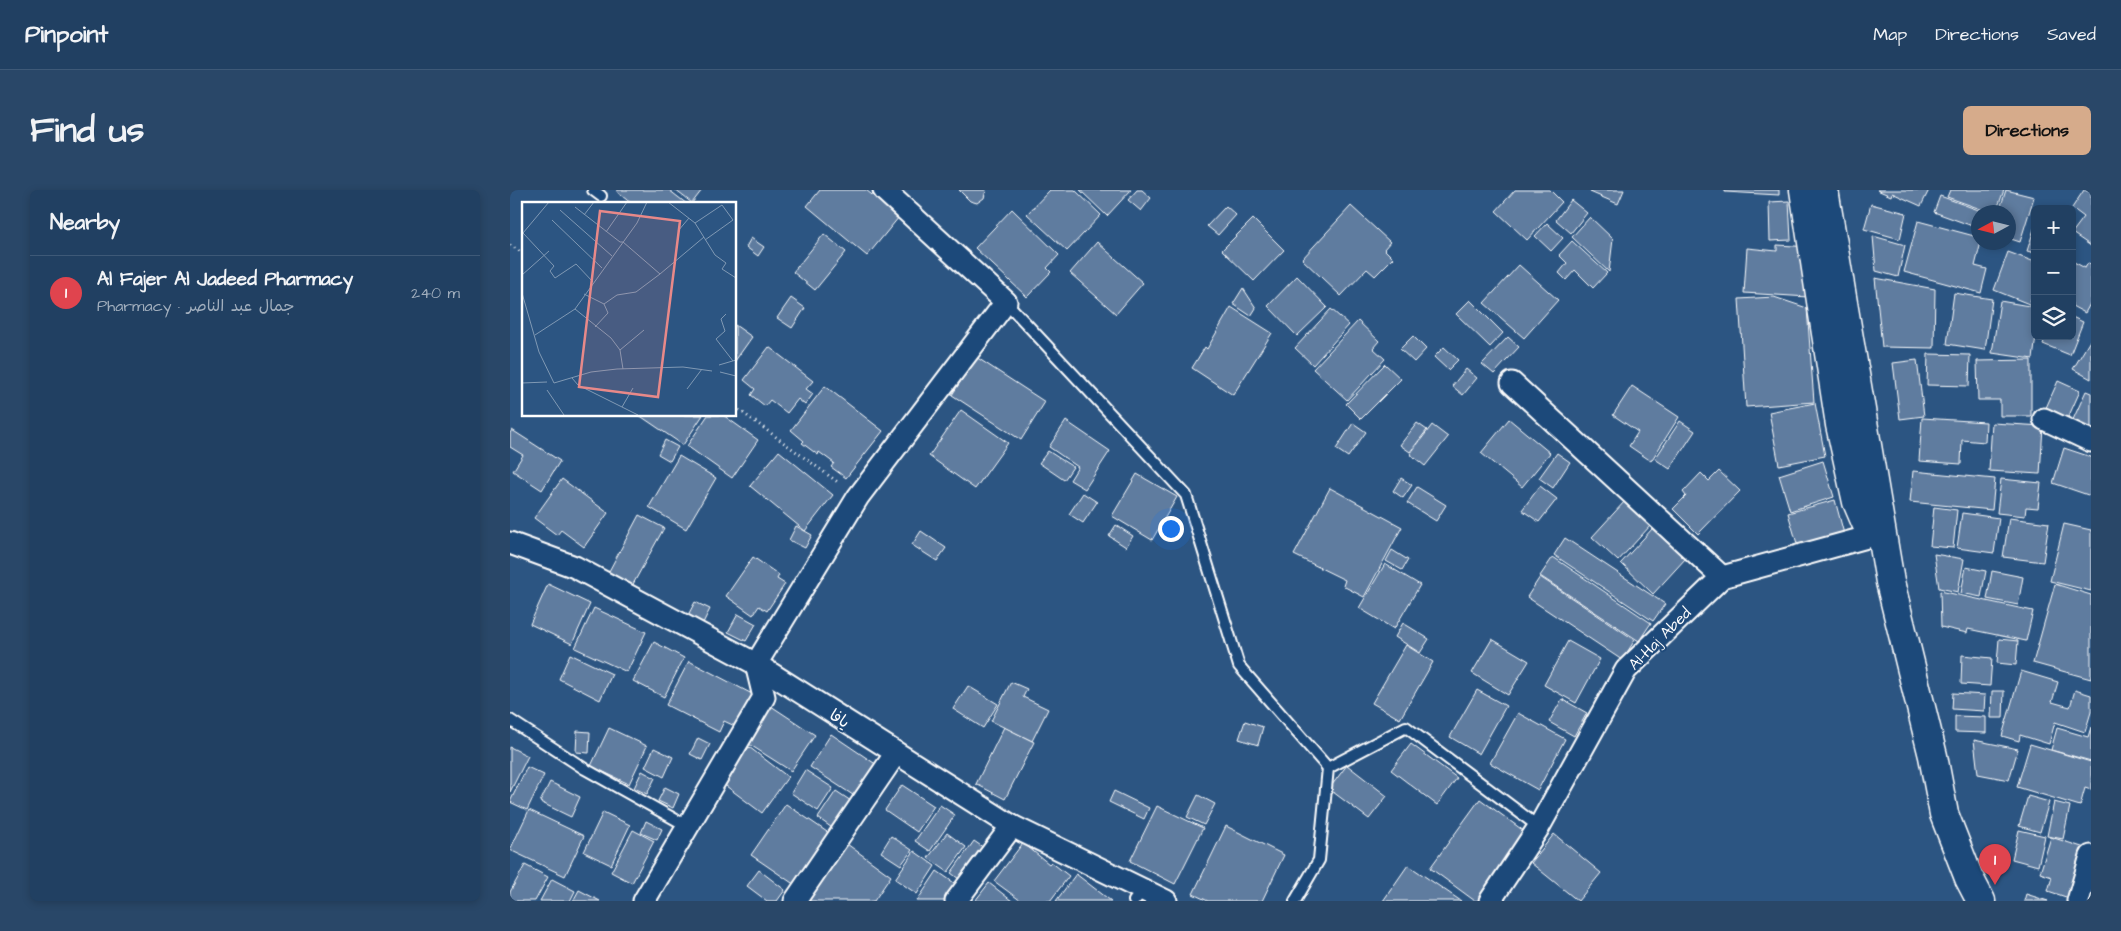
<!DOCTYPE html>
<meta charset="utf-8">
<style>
:root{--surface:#214062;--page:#294768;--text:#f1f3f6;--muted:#a2afbe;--line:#3e5977;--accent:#d6ab8b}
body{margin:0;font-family:"Architects Daughter","Playpen Sans Arabic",sans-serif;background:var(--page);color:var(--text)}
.controls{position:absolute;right:15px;top:15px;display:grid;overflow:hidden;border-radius:8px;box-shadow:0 2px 8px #0003}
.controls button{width:45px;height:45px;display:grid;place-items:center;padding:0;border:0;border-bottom:1px solid var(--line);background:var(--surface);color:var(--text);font:25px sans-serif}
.compass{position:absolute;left:1461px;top:15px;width:45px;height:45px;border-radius:50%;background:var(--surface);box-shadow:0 2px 8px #0003;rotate:263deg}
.you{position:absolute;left:660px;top:338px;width:18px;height:18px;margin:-12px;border:4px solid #fff;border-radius:50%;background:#1a73e8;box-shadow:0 0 0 8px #1a73e833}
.badge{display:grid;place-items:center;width:32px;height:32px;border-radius:50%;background:var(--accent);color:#fff;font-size:16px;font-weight:700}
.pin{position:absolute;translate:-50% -41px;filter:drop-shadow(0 1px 2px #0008)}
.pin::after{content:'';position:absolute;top:26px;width:18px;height:15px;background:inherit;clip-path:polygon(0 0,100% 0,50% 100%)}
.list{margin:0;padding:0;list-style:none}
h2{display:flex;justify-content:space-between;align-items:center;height:65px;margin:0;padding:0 20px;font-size:21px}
h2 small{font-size:16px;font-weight:400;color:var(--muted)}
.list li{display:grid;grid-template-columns:32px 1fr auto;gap:15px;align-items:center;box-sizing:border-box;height:75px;padding:0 20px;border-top:1px solid var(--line)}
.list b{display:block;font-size:19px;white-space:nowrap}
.list p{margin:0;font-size:16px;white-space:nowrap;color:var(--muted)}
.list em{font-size:16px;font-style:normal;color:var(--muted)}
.icon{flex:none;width:28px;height:28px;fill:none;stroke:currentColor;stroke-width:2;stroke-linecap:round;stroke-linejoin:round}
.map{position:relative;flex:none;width:1581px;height:711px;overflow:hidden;border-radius:8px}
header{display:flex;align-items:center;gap:30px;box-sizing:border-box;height:70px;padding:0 25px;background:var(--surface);border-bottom:1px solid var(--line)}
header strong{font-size:24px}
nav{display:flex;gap:28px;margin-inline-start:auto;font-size:18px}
.intro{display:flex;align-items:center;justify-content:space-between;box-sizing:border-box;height:120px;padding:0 30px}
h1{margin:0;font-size:35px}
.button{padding:12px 22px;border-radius:8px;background:var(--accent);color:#111;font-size:18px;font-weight:700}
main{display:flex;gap:30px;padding:0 30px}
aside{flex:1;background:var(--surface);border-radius:8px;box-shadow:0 2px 8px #0003}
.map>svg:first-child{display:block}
.building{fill:#5e7c9f;stroke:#fff}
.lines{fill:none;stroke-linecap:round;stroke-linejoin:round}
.lane-casing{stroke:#fff;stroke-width:14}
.street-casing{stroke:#fff;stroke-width:25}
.secondary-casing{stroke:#fff;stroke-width:31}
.path{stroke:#fff;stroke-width:3;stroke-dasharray:1 4;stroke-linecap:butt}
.lane{stroke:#1f4a7a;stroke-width:10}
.street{stroke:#1f4a7a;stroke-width:21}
.secondary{stroke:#1f4a7a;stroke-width:28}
.labels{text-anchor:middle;stroke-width:4;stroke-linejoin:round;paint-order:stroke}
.street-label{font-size:16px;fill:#fff;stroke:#1f4a7a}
.inset-road{fill:none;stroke:#8099b4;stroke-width:1}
.view{fill:#e88989;fill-opacity:0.15;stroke:#e88989;stroke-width:2.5}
.inset-edge{fill:none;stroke:#fff;stroke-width:2.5}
</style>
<header>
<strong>Pinpoint</strong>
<nav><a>Map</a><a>Directions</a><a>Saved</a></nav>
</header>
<div class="intro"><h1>Find us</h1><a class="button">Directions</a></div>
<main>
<aside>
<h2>Nearby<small></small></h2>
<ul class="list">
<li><span class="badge" style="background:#e0444e">1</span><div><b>Al Fajer Al Jadeed Pharmacy</b><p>Pharmacy · جمال عبد الناصر</p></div><em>240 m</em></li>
</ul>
</aside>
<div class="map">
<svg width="1581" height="711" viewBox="0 0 1581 711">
<rect width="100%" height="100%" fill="#2c5582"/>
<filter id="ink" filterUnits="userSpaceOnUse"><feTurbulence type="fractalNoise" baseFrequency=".02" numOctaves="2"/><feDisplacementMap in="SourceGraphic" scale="10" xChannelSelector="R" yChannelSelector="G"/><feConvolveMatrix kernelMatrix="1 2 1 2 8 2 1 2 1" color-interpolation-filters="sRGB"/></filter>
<g filter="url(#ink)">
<g class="building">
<path d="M108,0H159L177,14H122L107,2Z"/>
<path d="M165,0H192L182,13Z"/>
<path d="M310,0H356L389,27L357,66L297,16Z"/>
<path d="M449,0H476L474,8L467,13L460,11Z"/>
<path d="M540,0H565L591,25L557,61L517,24Z"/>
<path d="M570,0H621L597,26Z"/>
<path d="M627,0H632L641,8L631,21L618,10Z"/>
<path d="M1005,0H1040L1052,12L1017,50L986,21Z"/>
<path d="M1081,0H1114L1108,14L1080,2Z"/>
<path d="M1215,0H1269V5L1215,2Z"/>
<path d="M1367,0H1419L1411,16L1382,3L1381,6Z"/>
<path d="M1440,0H1494L1486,22H1479L1437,7Z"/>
<path d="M1496,0L1524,7L1510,52L1498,48V22H1489Z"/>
<path d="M1574,0L1581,2V56L1562,43L1574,27L1562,18Z"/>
<path d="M1430,6L1474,22H1468V38L1424,22Z"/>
<path d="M1061,10L1077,23L1061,43L1046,30Z"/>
<path d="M1279,11L1281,50L1260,51L1259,12Z"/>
<path d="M1361,14L1396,23L1390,49L1354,39Z"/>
<path d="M716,16L726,25L708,45L697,36Z"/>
<path d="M841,16L880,52L874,59L883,68L865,86L857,79L831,106L792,69Z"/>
<path d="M502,19L549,65L537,78L541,82L517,107L465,58Z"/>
<path d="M1080,27L1103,49L1099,82L1062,47Z"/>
<path d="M743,29L774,60L744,91L712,60Z"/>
<path d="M1408,31L1468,47V52H1471L1465,76L1477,79L1471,103L1394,82Z"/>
<path d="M1037,33L1053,48L1041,61L1025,46Z"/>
<path d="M1525,36V63L1517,61Z"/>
<path d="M314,44L336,62L305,100L283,82Z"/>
<path d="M1363,46L1395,55L1388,87L1366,81Z"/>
<path d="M241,48L254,57L248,66L236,57Z"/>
<path d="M1062,51L1097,83L1083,98L1065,80L1056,90L1049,83L1057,73L1049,65Z"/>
<path d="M587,52L633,93L606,124L560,83Z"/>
<path d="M1267,55L1301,57L1298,107L1234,103L1237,58L1267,61Z"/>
<path d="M1498,62L1525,72V99L1519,114L1484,100Z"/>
<path d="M1562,71L1575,78L1578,73L1581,74V112L1575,123L1562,116Z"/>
<path d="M1009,75L1048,110L1014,148L974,113Z"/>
<path d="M787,86L817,117L787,146L758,116Z"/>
<path d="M1365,88L1425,99L1424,158L1372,157Z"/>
<path d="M733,98L746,118L741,126L723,114Z"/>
<path d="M1444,103L1482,109L1475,160L1437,154Z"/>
<path d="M1264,107L1297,118L1304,212L1236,217L1229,109Z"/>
<path d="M281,108L295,118L282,138L267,128Z"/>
<path d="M960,110L993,143L980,157L946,124Z"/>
<path d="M1490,111L1525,117V146H1526L1523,169L1482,163Z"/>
<path d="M721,117L762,143L723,205L682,178L695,157L697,159Z"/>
<path d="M821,119L839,135L803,175L785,158Z"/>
<path d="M1562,127L1573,132L1560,165L1533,154L1536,146H1562Z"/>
<path d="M848,131L869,151L863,158L875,169L837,210L803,179Z"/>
<path d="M225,135L242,147L225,171Z"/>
<path d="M903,146L916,159L904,172L890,159Z"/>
<path d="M998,147L1009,157L984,184L972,174Z"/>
<path d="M1581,149V189L1563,179Z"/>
<path d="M259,157L303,191L296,199L303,204L295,215L288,209L277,223L260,210L255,216L241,205L245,199L234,190Z"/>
<path d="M934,157L948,170L938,180L924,167Z"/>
<path d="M1418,164L1460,165L1459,196L1417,195Z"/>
<path d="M466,167L535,212L511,250L442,205Z"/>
<path d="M1407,170L1414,226L1390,229L1383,173Z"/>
<path d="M1521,170V226H1490V210H1468L1467,171Z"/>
<path d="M875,174L891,189L851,229L836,214Z"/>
<path d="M956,179L967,188L953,205L942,196Z"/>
<path d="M1548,191L1570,201L1557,230L1535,220Z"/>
<path d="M315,196L373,241L336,288L321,277L324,273L309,262L308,265L292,253L294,251L281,240Z"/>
<path d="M1122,196L1169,227L1141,271L1119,256L1128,242L1103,225Z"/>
<path d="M1576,201L1581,203V243L1561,234Z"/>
<path d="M1305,213L1315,266L1269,275L1259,222Z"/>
<path d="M451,220L498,253L465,299L419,266Z"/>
<path d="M129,225H193L173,255Z"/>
<path d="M198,225H213L248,250L222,288L177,256Z"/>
<path d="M1412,228L1476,232L1475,252L1452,250L1451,274L1409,271Z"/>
<path d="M999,229L1040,263L1012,297L971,263Z"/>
<path d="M556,231L600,261L575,299L560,290L568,277L539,257Z"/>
<path d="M1170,231L1185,241L1160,279L1145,269Z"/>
<path d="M843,233L856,242L838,267L826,259Z"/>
<path d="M907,233L917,240L900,262L890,255Z"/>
<path d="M1482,233L1533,236L1530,284L1479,281Z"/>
<path d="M922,235L938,247L915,276L900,264Z"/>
<path d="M2,240L50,271L32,300L3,281L13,265L0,257V243Z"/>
<path d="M155,250L168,257L160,271L148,264Z"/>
<path d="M1554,258L1581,267V306L1543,293Z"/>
<path d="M269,261L323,305L295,341L240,296Z"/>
<path d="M538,261L563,277L554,290L529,273Z"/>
<path d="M1047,263L1060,272L1043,298L1029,288Z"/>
<path d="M169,266L206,288L176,339L139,317Z"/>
<path d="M1313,271L1324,307L1280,321L1269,285Z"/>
<path d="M1209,281L1230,301L1188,344L1163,319L1176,306L1173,302L1191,283L1199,291Z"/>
<path d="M1403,281L1485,289L1482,320L1400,312Z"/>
<path d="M627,284L667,307L642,350L602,326Z"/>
<path d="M891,288L902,295L893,308L883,301Z"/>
<path d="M52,289L98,323L74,357L51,340L47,345L24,328Z"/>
<path d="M1491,289L1531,293L1528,318L1516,317L1515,326L1487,323Z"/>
<path d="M1030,296L1047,309L1029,332L1012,320Z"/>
<path d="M907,297L936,315L926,331L897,313Z"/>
<path d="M820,298L892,337L854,407L833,396L835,390L784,365Z"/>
<path d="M573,303L587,312L573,333L559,324Z"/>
<path d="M1325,310L1334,344L1288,357L1278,323Z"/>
<path d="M1115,311L1141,335L1108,371L1082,347Z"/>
<path d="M1424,317L1447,320L1443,358L1420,356Z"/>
<path d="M1452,323L1489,328L1484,363L1447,358Z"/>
<path d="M129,325L154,338L122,396L98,383Z"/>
<path d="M1499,328L1539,333L1533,372L1493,367Z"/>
<path d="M1554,334L1581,340V401L1540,391Z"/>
<path d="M606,335L623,346L616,357L599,346Z"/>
<path d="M286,336L302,345L295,358L279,350Z"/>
<path d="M1143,338L1176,368L1143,404L1111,373Z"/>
<path d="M411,341L436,358L427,371L402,355Z"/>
<path d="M1055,348L1155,414L1143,431L1044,365Z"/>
<path d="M882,360L898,370L892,380L876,371Z"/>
<path d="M1424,364L1454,369L1448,402L1429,398Z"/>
<path d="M243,367L269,385L267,389L275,394L257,421L249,416L243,425L216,406Z"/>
<path d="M1043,367L1141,433L1129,451L1030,386Z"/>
<path d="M875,374L910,395L884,439L849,418Z"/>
<path d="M1456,377L1476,381L1471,407L1451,403Z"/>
<path d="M1482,381L1513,387L1508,415L1477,409Z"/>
<path d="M1030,387L1125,450L1112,470L1017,407Z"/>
<path d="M38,394L80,414L62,454L20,434Z"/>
<path d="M1545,394L1581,405V489L1523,473Z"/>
<path d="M1430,401L1523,421L1516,451L1458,439L1457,443L1431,437Z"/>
<path d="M185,412L200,419L193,433L178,425Z"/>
<path d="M84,418L136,442L117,482L65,458Z"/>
<path d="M228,424L246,434L236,451L218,442Z"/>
<path d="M893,433L919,449L910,463L885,447Z"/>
<path d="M982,449L1019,471L998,505L962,483Z"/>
<path d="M1489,449L1508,451L1506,475L1487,473Z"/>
<path d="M1058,451L1090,469L1066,513L1034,495Z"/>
<path d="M144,452L174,468L154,507L123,491Z"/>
<path d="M896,455L923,472L890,529L862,513Z"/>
<path d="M60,464L102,484L90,510L49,489Z"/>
<path d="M1452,465L1482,468L1480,496L1451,494Z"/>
<path d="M179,471L246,506L229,538L214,531L209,542L156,515Z"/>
<path d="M1511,481L1548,492L1542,512L1560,517L1565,500L1581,505V522L1575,542L1545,532L1539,554L1510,545L1509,551L1492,546Z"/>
<path d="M501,492L517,499L513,507L538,519L522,551L481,531Z"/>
<path d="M458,496L488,514L473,538L443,519Z"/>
<path d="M967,500L996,516L969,564L940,547Z"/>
<path d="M1482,501H1494L1493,528H1481Z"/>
<path d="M1443,503L1475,505L1474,521L1442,519Z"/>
<path d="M1052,509L1077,523L1064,546L1039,532Z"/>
<path d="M258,514L305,545L281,581L234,551Z"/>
<path d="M1008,523L1055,549L1028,600L980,573Z"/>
<path d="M1445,526L1476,527V543L1445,542Z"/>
<path d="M735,531L753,537L748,555L729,549Z"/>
<path d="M494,537L524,552L495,609L466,594Z"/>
<path d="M1581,537V571L1541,560L1547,538L1578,547Z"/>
<path d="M99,538L137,556L119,594L81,576Z"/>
<path d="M67,541L80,542L79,563L66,562Z"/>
<path d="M321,544L367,575L346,607L300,577Z"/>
<path d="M188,548L200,554L192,570L180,564Z"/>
<path d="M1464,550L1508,559L1499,590L1468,584Z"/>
<path d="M901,554L947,588L927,615L881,580Z"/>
<path d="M1520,554L1581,572V600L1575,598L1570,616L1507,597Z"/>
<path d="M0,557L18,566L0,602Z"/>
<path d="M239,557L278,587L252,623L212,593Z"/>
<path d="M144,558L163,567L154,587L135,577Z"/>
<path d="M837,575L877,606L859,629L819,599Z"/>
<path d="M17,577L34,585L17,620L0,612Z"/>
<path d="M295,580L323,598L308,621L281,603Z"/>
<path d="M132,581L145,588L137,604L124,598Z"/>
<path d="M40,592L70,607L61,627L30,612Z"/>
<path d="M392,595L424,616L407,642L375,620Z"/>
<path d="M155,597L169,604L163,618L148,611Z"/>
<path d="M326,601L344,613L325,640L308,628Z"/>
<path d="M604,601L639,618L634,629L599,612Z"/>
<path d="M688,605L705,614L694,635L677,627Z"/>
<path d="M1518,606L1539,612L1530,642L1509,636Z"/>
<path d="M970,609L1018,644L970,711H965L920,678Z"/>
<path d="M1544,612L1560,616L1553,649L1537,646Z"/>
<path d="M276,614L320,644L285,695L241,665Z"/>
<path d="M430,615L445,625L420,661L405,651Z"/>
<path d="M647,616L693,638L665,694L620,671Z"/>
<path d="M19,620L74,646L55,686L0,660Z"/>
<path d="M93,622L120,635L101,675L74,662Z"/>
<path d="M136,631L152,639L147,650L131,643Z"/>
<path d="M716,636L774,665L752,711H698L683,704Z"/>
<path d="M123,640L144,651L122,693L101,682Z"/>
<path d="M1509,640L1535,646L1528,676L1502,669Z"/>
<path d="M437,643L456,657L438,682L418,668Z"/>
<path d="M1044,644L1091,683L1068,711L1021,673Z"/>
<path d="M381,646L402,660L391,675L371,662Z"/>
<path d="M1541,647L1578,659L1562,709L1538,701L1542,687L1530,683Z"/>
<path d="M464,651L477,660L453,692L441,683Z"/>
<path d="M513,653L539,674L541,672L559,686L540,711H511L484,691Z"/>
<path d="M337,654L381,686L364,711H297Z"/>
<path d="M404,661L425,676L407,704L385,689Z"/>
<path d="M15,675L38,687L25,711H0V702Z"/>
<path d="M898,675L951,711H873Z"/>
<path d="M249,680L275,700L267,711H257L237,696Z"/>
<path d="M427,681L450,697L440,711H407Z"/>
<path d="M566,684L601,711H546Z"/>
<path d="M42,689L65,701L60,711H30Z"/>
<path d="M479,693L502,711H465Z"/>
<path d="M69,700L90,711H63Z"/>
<path d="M1516,704L1538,711H1514Z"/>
</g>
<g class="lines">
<defs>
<g id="lane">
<path d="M83,0L91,6"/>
<path d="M496,112L676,305L729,476L818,578L896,537L1029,637"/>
<path d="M0,530L75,579L177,636"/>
<path d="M624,711L634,699"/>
<path d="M785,711L809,670L818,578"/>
</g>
<g id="street">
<path d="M1002,193L1212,387"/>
<path d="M1534,229L1581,251"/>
<path d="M0,353L65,377L246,474L502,636L656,711"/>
<path d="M134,711L254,507L246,474L348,307L496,112L374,0"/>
<path d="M285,711L386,563"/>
<path d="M446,711L502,636"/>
<path d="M980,711L1029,637L1116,480L1212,387L1361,346L1371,341"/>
<path d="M1568,711L1581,666"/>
</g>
<g id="secondary">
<path d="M1294,0L1330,235L1347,312L1356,333"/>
<path d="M1314,0L1380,392L1423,566L1434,624L1459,688L1471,711"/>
</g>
</defs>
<use href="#lane" class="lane-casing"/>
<use href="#street" class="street-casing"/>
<use href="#secondary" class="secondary-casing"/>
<g class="path">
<path d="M0,55L14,64"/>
<path d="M225,217L329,293"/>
</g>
<use href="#lane" class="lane"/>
<use href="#street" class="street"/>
<use href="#secondary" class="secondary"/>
</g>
</g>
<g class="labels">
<g class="street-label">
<text transform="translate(1149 448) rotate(-45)" y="6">Al-Haj Abed</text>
<text transform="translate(330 528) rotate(33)" y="6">يافا</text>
</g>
</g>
<g transform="translate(12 12)">
<rect width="214" height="214" fill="#2c5582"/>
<path class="inset-road" d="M27,0L1,31L32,64L28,69L33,76L54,62L71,80M146,0L173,21L200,3L211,18L183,38M53,5L98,40H101L138,72L182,35M38,8L90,54M62,13L72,0M30,18L80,66M173,21L193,53L204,61L200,67L214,76M156,29L167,16M84,30L105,0M0,73L27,49M0,91L17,150L32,181L69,170L95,167L161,165L190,169M62,92L82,102M53,107L89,136L98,148L101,167M204,112L199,117L203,129L194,137L211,159M73,125L86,111L82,102L95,93L114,90L138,72M13,133L53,107L115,21L125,0M98,148L122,128M197,163L214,158M198,170L214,174M50,176L56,183L116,213M0,181L25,180M165,187L180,167M25,188L42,213M100,205L111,186"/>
<path class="view" d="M78,9L158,19L136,195L57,185Z"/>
<rect width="214" height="214" class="inset-edge"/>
</g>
</svg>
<div class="controls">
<button>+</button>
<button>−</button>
<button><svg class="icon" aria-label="layers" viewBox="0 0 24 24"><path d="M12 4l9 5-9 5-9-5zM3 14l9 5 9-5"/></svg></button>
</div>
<svg class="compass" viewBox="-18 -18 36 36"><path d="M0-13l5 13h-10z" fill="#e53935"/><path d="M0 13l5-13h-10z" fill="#a2afbe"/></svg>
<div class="you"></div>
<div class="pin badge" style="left:1485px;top:695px;background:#e0444e">1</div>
</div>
</main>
